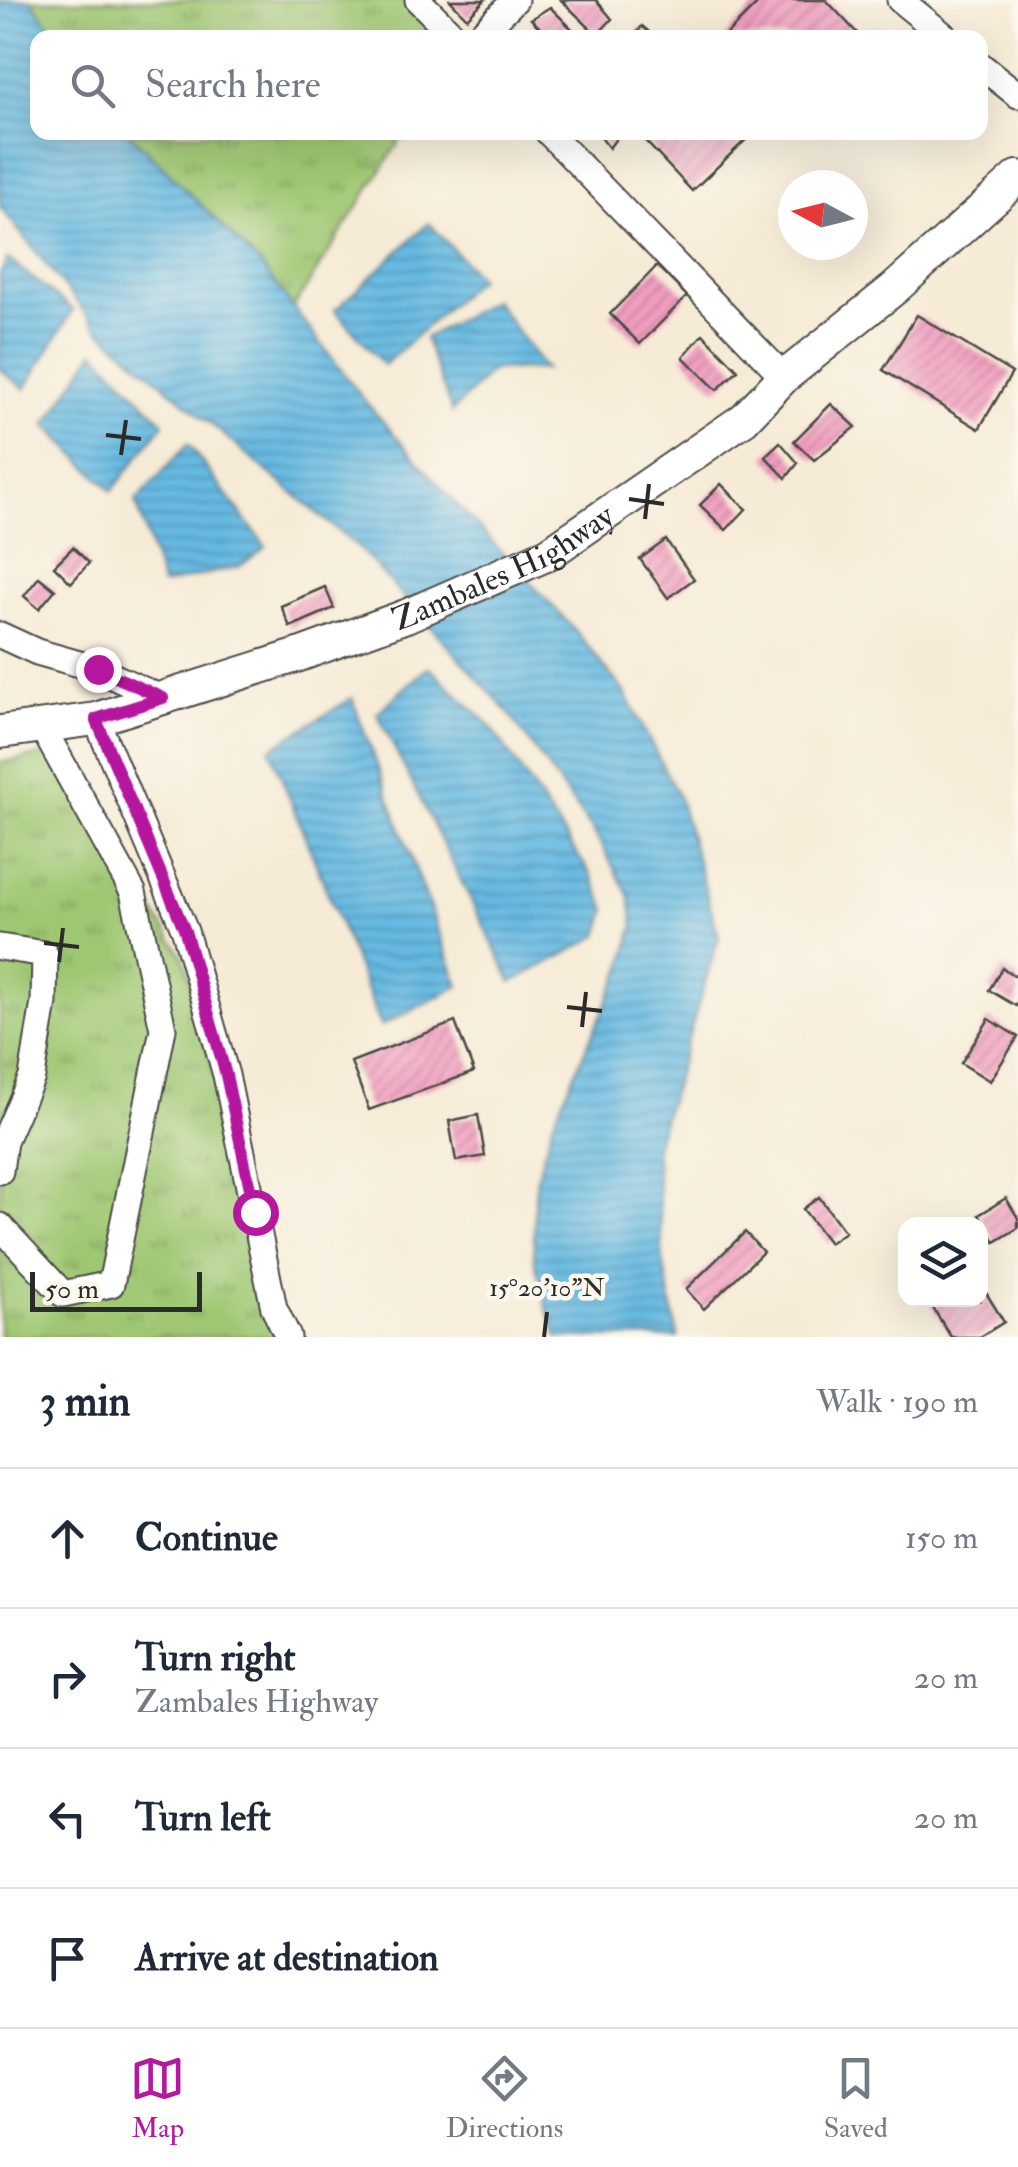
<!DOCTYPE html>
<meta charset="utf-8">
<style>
:root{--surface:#fff;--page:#f6f6f7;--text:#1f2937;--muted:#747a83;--line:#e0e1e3;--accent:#b5179e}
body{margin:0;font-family:"IM FELL Double Pica",serif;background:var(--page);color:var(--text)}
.controls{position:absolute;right:30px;bottom:30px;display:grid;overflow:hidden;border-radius:20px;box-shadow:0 10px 40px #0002}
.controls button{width:90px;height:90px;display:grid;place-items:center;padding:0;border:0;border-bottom:2px solid var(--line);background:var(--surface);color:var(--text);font:50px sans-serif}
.compass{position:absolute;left:778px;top:170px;width:90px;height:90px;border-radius:50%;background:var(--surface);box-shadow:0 10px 40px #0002;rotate:277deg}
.scale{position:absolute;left:30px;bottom:25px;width:172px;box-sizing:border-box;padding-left:10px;border:5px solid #2b2b2b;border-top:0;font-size:28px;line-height:35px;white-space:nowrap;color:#2b2b2b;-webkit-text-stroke:8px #fbf7ec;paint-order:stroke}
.stop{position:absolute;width:30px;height:30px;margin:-22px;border:8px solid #b5179e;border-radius:50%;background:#fff}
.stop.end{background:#b5179e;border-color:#fff;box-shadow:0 2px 10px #0008}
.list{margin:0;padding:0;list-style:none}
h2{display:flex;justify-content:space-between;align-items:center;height:130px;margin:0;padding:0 40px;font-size:42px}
h2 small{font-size:32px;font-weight:400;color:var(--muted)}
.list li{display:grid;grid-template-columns:65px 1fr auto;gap:30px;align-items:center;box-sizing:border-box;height:140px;padding:0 40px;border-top:2px solid var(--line)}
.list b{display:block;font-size:38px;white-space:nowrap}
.list p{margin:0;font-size:32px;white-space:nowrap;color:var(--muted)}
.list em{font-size:32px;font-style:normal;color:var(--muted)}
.icon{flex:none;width:55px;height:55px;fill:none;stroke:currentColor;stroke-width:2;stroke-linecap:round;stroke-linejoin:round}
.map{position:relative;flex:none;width:1018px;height:1337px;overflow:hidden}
.search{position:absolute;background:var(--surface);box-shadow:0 10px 40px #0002;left:30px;right:30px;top:30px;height:110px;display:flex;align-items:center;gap:25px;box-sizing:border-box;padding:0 35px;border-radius:20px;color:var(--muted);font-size:38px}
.sheet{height:690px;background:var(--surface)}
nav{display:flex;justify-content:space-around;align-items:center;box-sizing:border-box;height:140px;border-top:2px solid var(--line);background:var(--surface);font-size:28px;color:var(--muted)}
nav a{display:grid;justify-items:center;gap:5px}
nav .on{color:var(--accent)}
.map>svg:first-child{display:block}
.grass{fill:url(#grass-tufts);stroke:#65794e;stroke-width:2.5}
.water{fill:url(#water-rules);stroke:#487286;stroke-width:2.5}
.building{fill:url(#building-hatch)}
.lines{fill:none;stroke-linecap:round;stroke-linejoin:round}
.minor-casing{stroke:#494845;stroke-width:29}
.major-casing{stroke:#494845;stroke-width:36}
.minor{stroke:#fff;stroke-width:25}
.major{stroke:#fff;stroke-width:32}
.route{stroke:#b5179e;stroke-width:12}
.ticks{fill:none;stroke:#2b2b2b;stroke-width:4}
.labels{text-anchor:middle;stroke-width:9;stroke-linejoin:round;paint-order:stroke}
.street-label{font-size:32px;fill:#2b2b2b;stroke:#fbf7ec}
.ticks-label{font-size:25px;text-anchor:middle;fill:#2b2b2b;stroke:#fbf7ec;stroke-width:9;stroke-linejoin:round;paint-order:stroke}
</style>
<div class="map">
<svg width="1018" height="1337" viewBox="0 0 1018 1337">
<defs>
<pattern id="grass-tufts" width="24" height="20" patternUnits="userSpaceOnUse" patternTransform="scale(2.5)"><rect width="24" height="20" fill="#9fc772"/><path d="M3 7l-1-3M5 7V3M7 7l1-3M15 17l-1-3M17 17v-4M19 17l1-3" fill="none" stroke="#82a25e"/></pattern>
<pattern id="water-rules" width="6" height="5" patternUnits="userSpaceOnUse" patternTransform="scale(2.5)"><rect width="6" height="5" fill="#66bae2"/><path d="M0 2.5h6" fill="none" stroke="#5497b7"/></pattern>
<pattern id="building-hatch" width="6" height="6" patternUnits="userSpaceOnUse" patternTransform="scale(2.5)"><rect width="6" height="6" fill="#f29ec0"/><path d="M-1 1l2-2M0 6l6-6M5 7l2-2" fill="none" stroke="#c4819c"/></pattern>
</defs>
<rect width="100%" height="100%" fill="#fbf7ec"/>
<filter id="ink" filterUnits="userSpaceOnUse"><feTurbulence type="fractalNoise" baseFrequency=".01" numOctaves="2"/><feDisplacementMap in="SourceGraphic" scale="20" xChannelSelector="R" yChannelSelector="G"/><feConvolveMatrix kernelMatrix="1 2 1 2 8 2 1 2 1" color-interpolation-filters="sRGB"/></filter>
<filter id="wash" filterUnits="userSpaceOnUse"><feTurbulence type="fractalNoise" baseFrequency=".0048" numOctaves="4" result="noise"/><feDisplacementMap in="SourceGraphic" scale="40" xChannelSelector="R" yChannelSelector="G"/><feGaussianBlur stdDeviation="2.25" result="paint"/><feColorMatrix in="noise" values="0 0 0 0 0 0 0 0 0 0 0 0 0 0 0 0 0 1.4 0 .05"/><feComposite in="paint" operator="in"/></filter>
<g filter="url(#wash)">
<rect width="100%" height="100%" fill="#f6ebd6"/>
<g class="grass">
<path d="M31,0H418L456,37H58Z"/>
<path d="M129,133H405L293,308L260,264Z"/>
<path d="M51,754L184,958L280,1337H0V762Z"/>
</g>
<g class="water">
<path d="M0,0H31L58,37L38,38V132L129,133L260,264L365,401L437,483L575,630L626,694L679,798L719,937L655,1146L663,1261L678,1337H558L547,1309L534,1258V1208L537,1176L555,1117L623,967L634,926L630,897L594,832L507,711L361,550L99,330L0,207Z"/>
<path d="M429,223L479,278L384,365L335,310Z"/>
<path d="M8,259L73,310L25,389L0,370V274Z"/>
<path d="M494,300L545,369L492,370L452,412L425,338Z"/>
<path d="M95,351L164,423L112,491L46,425Z"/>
<path d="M188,444L266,547L240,566L162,585L136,501Z"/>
<path d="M428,667L490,725L592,876L607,910L599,936L512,982L377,713Z"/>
<path d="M352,698L459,986L381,1026L270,749Z"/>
</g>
<g id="blocks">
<g class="building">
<path d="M450,0H485L467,18Z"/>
<path d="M561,0H596L612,19L597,35Z"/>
<path d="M761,0H826L857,33L852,38H723Z"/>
<path d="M550,7L581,38H550L531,19Z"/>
<path d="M642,26L656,38H633Z"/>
<path d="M597,132H621L609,148Z"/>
<path d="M637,132H754L692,191Z"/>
<path d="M657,266L687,296L640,344L610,314Z"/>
<path d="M917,315L1012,373L979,429L883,370Z"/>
<path d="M703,334L738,370L717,390L683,357Z"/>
<path d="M831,404L856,427L814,460L794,441Z"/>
<path d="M780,442L798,463L786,478L765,456Z"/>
<path d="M721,484L746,509L726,530L700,505Z"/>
<path d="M666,540L694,579L668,598L640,559Z"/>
<path d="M73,547L89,563L71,583L54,566Z"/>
<path d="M39,577L55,590L39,609L24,596Z"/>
<path d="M325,587L334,608L290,627L281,606Z"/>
<path d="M1002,968L1018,978V1002L1016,1006L989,990Z"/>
<path d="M989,1019L1018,1037L990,1081L961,1063Z"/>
<path d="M455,1022L474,1072L369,1110L351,1062Z"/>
<path d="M478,1115L485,1156L456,1161L449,1121Z"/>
<path d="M819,1197L845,1232L829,1243L803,1209Z"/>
<path d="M1006,1198L1018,1218V1228L995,1242L979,1215Z"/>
<path d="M745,1232L763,1252L704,1309L686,1289Z"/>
<path d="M980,1283L1004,1322L980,1337H951L928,1300H980Z"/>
</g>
</g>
</g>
<g filter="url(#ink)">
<use href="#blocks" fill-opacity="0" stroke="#494845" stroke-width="2.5"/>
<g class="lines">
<defs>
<g id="minor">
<path d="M418,0L456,38"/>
<path d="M900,0L947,38"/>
<path d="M477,38L515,0"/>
<path d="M980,65L1018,95"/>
<path d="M548,132L784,377"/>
<path d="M0,635L37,652L97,669L163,699"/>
<path d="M96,719L185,931L226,1075L274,1308L288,1337"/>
<path d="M0,947L45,954L44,1002L32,1077L4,1141L0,1171"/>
<path d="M0,1226L63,1294L111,1284L163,1029L133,892L41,725"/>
</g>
<g id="major">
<path id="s1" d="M0,732L96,719L299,655L406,616L548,554L744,419L784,377L895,288L1018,177"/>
</g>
</defs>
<use href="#minor" class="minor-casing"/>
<use href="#major" class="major-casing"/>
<use href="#minor" class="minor"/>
<use href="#major" class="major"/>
</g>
</g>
<g class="lines" filter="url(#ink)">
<path class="route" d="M98,669L163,698L96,719L185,931L226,1075L255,1212"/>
</g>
<path class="ticks" d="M106,435L141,439M121,455L126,420M629,499L664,504M645,519L649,484M44,943L79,947M59,962L63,928M567,1007L602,1011M582,1027L586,992M544,1337L547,1312"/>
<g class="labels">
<g class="street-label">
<text dy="11" stroke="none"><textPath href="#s1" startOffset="532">Zambales Highway</textPath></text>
</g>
</g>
<g class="ticks-label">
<text x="547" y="1296">15°20'10"N</text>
</g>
</svg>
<div class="controls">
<button><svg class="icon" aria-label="layers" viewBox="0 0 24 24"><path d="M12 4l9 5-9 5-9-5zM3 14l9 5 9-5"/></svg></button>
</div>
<svg class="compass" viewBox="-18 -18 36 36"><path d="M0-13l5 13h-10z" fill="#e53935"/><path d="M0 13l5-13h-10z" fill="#747a83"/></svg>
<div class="scale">50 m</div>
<div class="stop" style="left:255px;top:1212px"></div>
<div class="stop end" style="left:98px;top:669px"></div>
<div class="search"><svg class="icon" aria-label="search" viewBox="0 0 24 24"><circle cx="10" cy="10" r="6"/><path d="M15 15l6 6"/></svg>Search here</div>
</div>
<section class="sheet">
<h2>3 min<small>Walk · 190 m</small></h2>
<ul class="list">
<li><svg class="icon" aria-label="ahead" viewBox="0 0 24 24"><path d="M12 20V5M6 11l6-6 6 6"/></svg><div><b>Continue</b></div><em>150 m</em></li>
<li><svg class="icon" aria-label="right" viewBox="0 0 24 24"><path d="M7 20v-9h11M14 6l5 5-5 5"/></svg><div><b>Turn right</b><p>Zambales Highway</p></div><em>20 m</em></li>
<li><svg class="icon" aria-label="left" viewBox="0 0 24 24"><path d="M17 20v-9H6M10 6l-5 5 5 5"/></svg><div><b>Turn left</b></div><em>20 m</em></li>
<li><svg class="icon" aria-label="arrive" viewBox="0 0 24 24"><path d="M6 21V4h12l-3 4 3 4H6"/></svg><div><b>Arrive at destination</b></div></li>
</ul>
</section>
<nav>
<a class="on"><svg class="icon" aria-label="map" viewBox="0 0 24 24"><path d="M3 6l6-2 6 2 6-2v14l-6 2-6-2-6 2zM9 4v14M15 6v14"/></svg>Map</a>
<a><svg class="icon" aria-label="directions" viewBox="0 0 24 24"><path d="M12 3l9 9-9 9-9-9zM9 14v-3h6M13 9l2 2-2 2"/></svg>Directions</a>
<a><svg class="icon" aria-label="saved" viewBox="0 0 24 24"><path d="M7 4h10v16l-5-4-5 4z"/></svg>Saved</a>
</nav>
